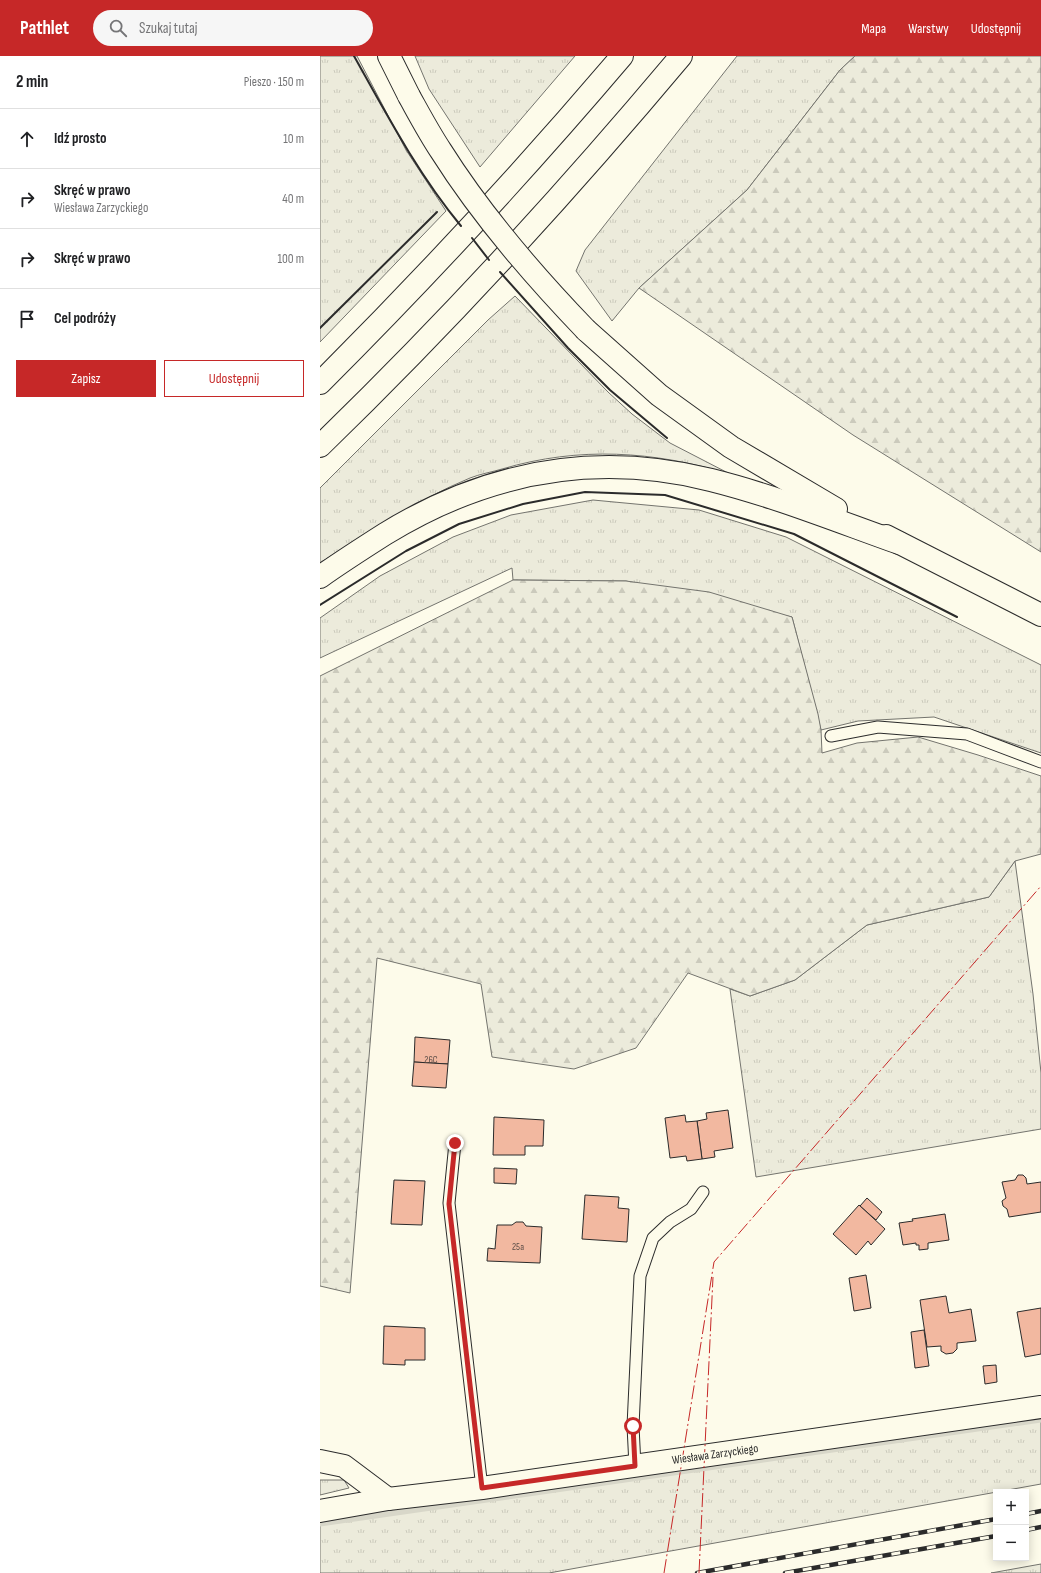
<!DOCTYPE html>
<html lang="pl">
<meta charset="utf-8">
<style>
:root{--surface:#fff;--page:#f6f6f6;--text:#202124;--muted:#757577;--line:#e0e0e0;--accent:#c62828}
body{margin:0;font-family:"Sofia Sans Condensed",sans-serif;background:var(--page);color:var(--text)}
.controls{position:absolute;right:12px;bottom:12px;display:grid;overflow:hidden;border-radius:0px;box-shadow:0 2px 10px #0003}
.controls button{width:36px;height:36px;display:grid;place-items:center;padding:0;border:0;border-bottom:1px solid var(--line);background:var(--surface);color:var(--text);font:20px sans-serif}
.stop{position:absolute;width:12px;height:12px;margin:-9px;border:3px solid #c62828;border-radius:50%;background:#fff}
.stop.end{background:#c62828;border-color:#fff;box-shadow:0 1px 4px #0008}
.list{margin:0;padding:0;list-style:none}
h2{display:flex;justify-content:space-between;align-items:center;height:52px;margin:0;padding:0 16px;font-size:17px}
h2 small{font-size:13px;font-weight:400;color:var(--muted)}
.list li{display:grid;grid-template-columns:26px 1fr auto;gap:12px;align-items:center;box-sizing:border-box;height:60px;padding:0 16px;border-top:1px solid var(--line)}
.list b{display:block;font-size:15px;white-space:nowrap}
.list p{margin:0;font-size:13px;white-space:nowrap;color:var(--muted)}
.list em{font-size:13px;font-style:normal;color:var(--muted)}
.actions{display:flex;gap:8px;padding:12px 16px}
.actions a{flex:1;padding:9px 0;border:1px solid var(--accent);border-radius:0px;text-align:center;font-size:14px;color:var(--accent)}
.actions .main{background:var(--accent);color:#fff}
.icon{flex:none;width:22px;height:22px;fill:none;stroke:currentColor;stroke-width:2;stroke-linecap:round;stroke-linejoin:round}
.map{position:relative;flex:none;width:721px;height:1517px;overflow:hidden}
header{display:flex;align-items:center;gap:24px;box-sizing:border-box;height:56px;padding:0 20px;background:var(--accent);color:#fff}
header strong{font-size:19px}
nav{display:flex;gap:22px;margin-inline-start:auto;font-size:14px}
.search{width:280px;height:36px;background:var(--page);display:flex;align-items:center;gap:10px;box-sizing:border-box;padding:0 14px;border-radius:22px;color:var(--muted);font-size:15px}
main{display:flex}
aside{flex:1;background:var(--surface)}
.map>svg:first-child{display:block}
.grass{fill:url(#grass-tufts);stroke:#74746e}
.forest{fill:url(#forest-firs);stroke:#74746e}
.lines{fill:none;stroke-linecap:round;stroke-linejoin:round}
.stream{stroke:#d8d7c9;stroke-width:7}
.building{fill:#f2b8a0;stroke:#2b2b2b}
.service-casing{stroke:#2b2b2b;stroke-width:13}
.minor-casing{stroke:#2b2b2b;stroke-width:24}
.motorway-casing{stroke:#2b2b2b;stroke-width:24}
.service{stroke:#fdfbea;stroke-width:11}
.minor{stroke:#fdfbea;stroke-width:22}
.motorway{stroke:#fdfbea;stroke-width:22}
.rail-casing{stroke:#2b2b2b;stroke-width:4.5}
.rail{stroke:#fdfbea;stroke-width:3;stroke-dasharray:9;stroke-linecap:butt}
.motorway-bridge-casing{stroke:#2b2b2b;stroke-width:24;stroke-linecap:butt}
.motorway-bridge{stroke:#fdfbea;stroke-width:22}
.wall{stroke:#2b2b2b;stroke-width:2}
.power{stroke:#c62828;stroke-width:1;stroke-dasharray:14 3 2 3;stroke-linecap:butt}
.route{stroke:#c62828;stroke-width:5}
.labels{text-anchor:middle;stroke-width:3;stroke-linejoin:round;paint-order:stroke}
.number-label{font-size:10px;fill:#5d4e48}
.street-label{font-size:12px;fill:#2b2b2b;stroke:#fdfbea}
</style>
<header>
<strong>Pathlet</strong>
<div class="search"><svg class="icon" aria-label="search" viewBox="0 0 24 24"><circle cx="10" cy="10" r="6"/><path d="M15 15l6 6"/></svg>Szukaj tutaj</div>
<nav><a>Mapa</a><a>Warstwy</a><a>Udostępnij</a></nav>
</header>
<main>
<aside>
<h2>2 min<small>Pieszo · 150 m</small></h2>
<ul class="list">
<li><svg class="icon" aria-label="ahead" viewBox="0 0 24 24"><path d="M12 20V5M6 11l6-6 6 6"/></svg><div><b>Idź prosto</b></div><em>10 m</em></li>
<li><svg class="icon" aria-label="right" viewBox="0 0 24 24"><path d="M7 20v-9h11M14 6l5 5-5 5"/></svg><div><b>Skręć w prawo</b><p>Wiesława Zarzyckiego</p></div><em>40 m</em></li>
<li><svg class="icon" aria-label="right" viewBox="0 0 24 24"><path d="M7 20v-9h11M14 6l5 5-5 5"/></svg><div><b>Skręć w prawo</b></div><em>100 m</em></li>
<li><svg class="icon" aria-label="arrive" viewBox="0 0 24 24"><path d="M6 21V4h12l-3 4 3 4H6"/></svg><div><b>Cel podróży</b></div></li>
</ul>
<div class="actions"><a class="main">Zapisz</a><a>Udostępnij</a></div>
</aside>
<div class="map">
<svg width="721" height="1517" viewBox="0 0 721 1517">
<defs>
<pattern id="grass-tufts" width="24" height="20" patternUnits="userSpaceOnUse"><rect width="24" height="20" fill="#ecebdb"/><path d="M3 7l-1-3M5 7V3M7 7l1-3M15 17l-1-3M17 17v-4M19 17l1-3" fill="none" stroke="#cbcabc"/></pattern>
<pattern id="forest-firs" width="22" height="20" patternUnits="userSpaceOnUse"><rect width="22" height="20" fill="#ecebdb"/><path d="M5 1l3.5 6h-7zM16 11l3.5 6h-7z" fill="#cbcabc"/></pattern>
</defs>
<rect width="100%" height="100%" fill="#fdfbea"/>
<g class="grass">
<path d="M0,0H37L86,94L126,155L0,286Z"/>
<path d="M95,0H255L160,111L109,33Z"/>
<path d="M417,0H535L520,14L427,134L319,232L292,265L256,215L265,194Z"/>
<path d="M195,240L288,336L312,358L350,387L410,418C333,395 260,390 182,413C172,416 160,418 150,422C97,444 48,476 0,507V432L168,264Z"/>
<path d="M273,444L379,454L466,481L721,609V697L614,661L538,665L501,674L472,561L306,525L193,524L192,512L0,602V562L60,520L133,481L191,459Z"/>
<path d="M695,805L713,938L721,1017V1073L436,1121L410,933L430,940L475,924L547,869L669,841Z"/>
<path d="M721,1351V1428L229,1517H0V1460Z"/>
<path d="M0,1424H24L29,1432L0,1439Z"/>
<path d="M721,1508V1517H671Z"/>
</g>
<g class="forest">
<path d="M535,0H721V496L533,379L319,232L427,134L520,14Z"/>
<path d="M193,524L306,525L389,536L472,561L498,658L501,674L502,697L537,687L598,681L658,699L721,720V798L695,805L669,841L547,869L475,924L430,940L368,917L316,992L254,1013L172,1001L161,928L57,902L30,1237L0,1230V620Z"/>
</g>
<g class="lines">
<path class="stream" d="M0,1467L721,1363"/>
</g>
<g class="building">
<path d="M95,981L130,984L128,1008L94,1006Z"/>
<path d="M94,1006L128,1008L126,1032L92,1030Z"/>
<path d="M408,1054L413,1092L394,1095L395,1101L382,1103L377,1065L387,1063L386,1057Z"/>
<path d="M365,1059L366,1066L377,1065L382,1103L367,1105L366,1100L350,1102L345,1062Z"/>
<path d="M174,1061L224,1064L223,1090H205V1099H173Z"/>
<path d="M174,1112L197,1113L196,1128L174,1127Z"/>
<path d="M698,1119H703L706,1122L707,1128L721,1126V1156L689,1161L687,1153L683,1150L682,1145L686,1142L682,1126L695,1124Z"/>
<path d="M74,1124L105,1125L102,1169L71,1168Z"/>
<path d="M265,1139L299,1141L298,1152L309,1153L307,1186L262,1183Z"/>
<path d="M547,1142L562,1156L556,1164L540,1150Z"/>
<path d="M539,1149L565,1173L551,1189L548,1185L536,1199L513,1178Z"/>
<path d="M625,1158L629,1184L608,1187V1193L599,1194V1189H596V1187L583,1189L579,1167L593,1165L592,1163Z"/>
<path d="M196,1166H203L206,1170L222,1171L220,1207L167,1205L168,1192L175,1193L177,1169H192Z"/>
<path d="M546,1219L551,1252L534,1255L529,1222Z"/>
<path d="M626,1240L629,1257L651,1253L656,1285L637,1287V1293L633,1297L626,1298L621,1295V1290L607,1291L600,1244Z"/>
<path d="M721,1252V1298L705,1301L697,1256Z"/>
<path d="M64,1270L105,1272V1304H85V1309L63,1308Z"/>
<path d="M604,1274L609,1310L595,1312L591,1276Z"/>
<path d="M676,1309L677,1326L665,1328L663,1310Z"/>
</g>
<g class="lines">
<defs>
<g id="service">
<path d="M511,680L558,671L647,678L721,706"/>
<path d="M135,1087L129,1147L162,1432"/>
<path d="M315,1410L313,1370L320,1220L333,1182L350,1166L371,1153L383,1136"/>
</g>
<g id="minor">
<path d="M0,1405L24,1410L68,1443"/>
<path d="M0,1455L68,1443L162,1432L721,1351"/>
</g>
<g id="motorway">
<path d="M69,0L89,40"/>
<path d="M266,274L339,339L411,391L516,453"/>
<path d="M0,327C105,222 206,113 302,0"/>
<path d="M0,390C127,267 247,136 361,0"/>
<path d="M566,480L721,559"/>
<path d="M0,521C21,506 43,492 65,478C166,416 275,395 391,424C455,440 517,465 579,487"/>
</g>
</defs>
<use href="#service" class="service-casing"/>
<use href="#minor" class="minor-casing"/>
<use href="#motorway" class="motorway-casing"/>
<use href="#service" class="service"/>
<use href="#minor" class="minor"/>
<use href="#motorway" class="motorway"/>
<defs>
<g id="rail">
<path d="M706,1458L721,1455"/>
<path d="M706,1474L721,1471"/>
<path d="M377,1517L676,1463"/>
<path d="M465,1517L676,1480"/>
</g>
</defs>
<use href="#rail" class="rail-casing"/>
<use href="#rail" class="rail"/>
<defs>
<path id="motorway-bridge" d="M89,40C99,58 109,77 121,95C162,160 213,219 266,274"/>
</defs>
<use href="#motorway-bridge" class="motorway-bridge-casing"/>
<use href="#motorway-bridge" class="motorway-bridge"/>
<g class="wall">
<path d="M34,0C67,59 98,118 141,170"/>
<path d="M152,182L169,204"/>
<path d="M180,216L248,292L290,334L347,382"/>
<path d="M0,272L117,156"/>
<path d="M0,549L86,495L139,468L203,448L265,436L345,439L474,478L637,561"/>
</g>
<g class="power">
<path d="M344,1517L394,1206L721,830"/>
<path d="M379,1517L393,1221"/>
</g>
</g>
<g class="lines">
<path class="route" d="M135,1087L129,1148L162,1432L315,1410L313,1370"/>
</g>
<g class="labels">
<g class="number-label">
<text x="111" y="1007">26C</text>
<text x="198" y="1194">25a</text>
</g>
<g class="street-label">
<text transform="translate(395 1398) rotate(-8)" y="4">Wiesława Zarzyckiego</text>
</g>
</g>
</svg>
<div class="controls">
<button>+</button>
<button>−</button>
</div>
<div class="stop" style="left:313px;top:1370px"></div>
<div class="stop end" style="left:135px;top:1087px"></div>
</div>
</main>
